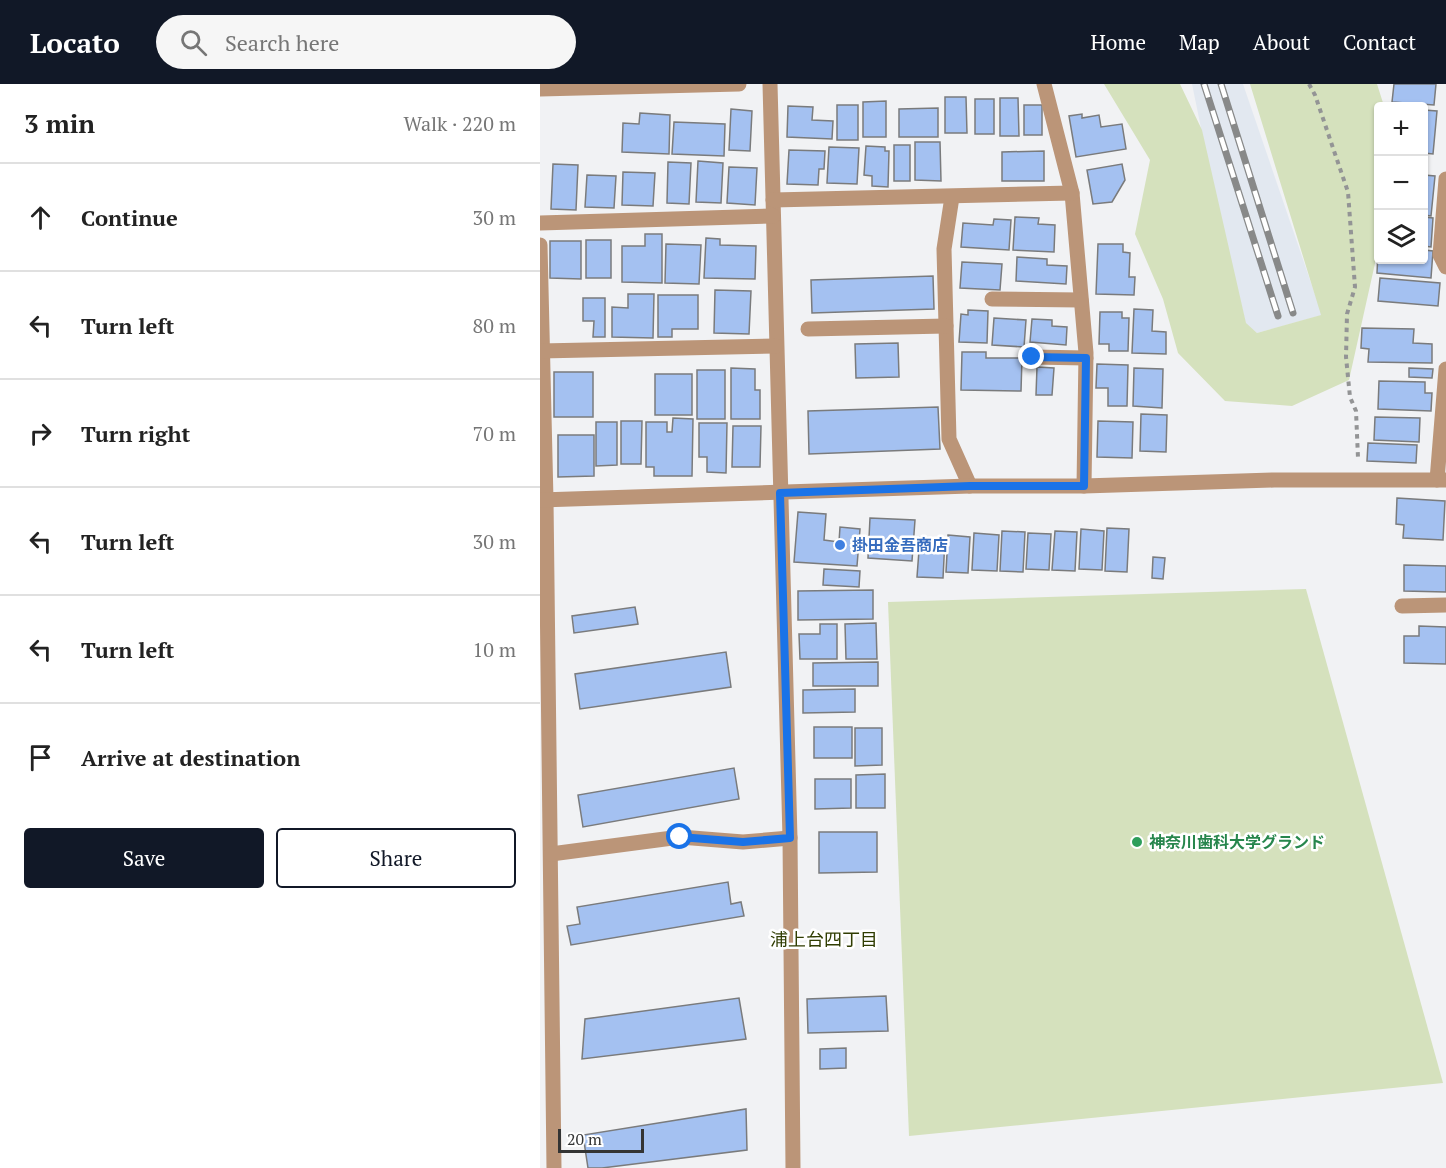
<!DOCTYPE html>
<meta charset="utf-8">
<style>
:root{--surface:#fff;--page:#f6f6f6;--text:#222;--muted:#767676;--line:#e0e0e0;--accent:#111827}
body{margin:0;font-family:"PT Serif","Noto Sans JP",serif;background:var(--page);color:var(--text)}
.controls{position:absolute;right:18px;top:18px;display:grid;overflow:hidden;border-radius:6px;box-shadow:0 2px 4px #0004}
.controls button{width:54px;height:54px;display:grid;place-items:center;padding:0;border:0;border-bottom:2px solid var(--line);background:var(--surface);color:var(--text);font:30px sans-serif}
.scale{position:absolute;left:18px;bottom:15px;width:86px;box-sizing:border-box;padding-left:6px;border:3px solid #333434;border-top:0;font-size:16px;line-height:21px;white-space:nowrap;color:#333434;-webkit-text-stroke:4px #fff;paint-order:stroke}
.stop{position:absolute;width:18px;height:18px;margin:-14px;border:4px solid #1a73e8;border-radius:50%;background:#fff}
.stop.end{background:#1a73e8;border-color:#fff;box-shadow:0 2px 6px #0008}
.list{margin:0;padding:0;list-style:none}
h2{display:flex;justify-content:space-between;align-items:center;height:78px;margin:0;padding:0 24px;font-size:26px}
h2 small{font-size:20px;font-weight:400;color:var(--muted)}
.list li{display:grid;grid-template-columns:39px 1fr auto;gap:18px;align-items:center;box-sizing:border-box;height:108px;padding:0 24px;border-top:2px solid var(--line)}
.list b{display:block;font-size:22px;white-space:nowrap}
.list em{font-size:20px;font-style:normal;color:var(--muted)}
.actions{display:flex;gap:12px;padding:18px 24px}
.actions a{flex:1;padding:14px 0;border:2px solid var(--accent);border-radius:6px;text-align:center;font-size:21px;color:var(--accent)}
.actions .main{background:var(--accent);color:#fff}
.icon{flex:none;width:33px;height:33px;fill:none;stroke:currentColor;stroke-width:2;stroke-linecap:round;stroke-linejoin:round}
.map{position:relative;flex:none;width:906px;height:1084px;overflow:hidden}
header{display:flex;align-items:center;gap:36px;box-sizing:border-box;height:84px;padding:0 30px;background:var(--accent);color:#fff}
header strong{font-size:28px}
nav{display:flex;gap:33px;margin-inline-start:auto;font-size:21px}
.search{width:420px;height:54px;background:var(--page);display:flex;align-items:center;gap:15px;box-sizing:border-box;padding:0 21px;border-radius:33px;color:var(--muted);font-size:22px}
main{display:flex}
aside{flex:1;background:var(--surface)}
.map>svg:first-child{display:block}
.built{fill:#e2e8f0}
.green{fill:#d5e1bd}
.building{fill:#a4c1f1;stroke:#7a7b7c;stroke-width:1.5}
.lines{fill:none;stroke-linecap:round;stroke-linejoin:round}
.path{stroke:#939495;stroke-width:4;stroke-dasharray:4.5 4.5;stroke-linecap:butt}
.minor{stroke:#bb9578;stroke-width:15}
.rail-casing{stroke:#888989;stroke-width:7}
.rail{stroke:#fff;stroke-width:4.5;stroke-dasharray:14;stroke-linecap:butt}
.route{stroke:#1a73e8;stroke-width:8}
.shop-dot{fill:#3f7fe0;stroke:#fff;stroke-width:2}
.leisure-dot{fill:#2e9e5b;stroke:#fff;stroke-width:2}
.labels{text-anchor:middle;stroke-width:5;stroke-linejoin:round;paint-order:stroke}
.shop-label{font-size:16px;font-weight:bold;fill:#366cbe;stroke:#fff;text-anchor:start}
.leisure-label{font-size:16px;font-weight:bold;fill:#27864d;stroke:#fff;text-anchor:start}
.neighbourhood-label{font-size:18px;fill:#303d02;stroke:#fff}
</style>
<header>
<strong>Locato</strong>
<div class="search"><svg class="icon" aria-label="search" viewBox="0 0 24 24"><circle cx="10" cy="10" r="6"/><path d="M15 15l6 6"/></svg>Search here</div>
<nav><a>Home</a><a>Map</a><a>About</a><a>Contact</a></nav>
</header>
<main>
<aside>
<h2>3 min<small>Walk · 220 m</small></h2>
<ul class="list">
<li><svg class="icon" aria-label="ahead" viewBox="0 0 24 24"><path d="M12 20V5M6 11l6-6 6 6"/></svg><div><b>Continue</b></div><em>30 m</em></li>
<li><svg class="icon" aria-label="left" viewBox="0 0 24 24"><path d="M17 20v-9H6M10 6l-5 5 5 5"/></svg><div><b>Turn left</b></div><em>80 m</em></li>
<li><svg class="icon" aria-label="right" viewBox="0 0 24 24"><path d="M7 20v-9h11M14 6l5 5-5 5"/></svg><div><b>Turn right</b></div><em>70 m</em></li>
<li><svg class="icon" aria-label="left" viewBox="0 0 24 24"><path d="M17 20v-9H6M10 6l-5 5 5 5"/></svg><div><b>Turn left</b></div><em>30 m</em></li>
<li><svg class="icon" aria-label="left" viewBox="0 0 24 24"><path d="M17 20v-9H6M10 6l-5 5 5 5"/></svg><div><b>Turn left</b></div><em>10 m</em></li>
<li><svg class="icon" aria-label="arrive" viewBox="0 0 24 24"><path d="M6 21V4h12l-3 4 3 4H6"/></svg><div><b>Arrive at destination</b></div></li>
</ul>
<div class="actions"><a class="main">Save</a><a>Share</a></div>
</aside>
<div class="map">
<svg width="906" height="1084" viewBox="0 0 906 1084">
<rect width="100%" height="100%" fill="#f1f2f4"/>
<path class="built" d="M652,0H703L782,231L717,249L706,240L671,93Z"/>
<g class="green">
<path d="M564,0H640L662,46L706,239L717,249L781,231L710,0H837L844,22H838V166L809,296L752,322L685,317L638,269L623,215L595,150L610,76Z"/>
<path d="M766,505L903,999L369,1052L348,518Z"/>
</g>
<g class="building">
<path d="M854,0H896L894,21L852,18Z"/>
<path d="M405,13H426L427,49H405Z"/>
<path d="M460,14H478L479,52H460Z"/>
<rect x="435" y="15" width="19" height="35"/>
<path d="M346,17V53H323V18Z"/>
<rect x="297" y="21" width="21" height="35"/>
<rect x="484" y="21" width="18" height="30"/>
<path d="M248,22L273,23L272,36L293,37L292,55L247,53Z"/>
<path d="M398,24V53H359V25Z"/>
<path d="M191,25L212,27L210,67L189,66Z"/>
<path d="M884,26L897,27L893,70L884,69Z"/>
<path d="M100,29L130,31L129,70L82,68L83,39L99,40Z"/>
<path d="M542,30V34L559,31L561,43L582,40L586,65L536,73L529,32Z"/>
<path d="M134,38L185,40L184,72L132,70Z"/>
<path d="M375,58H400L401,97L375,96Z"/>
<rect x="354" y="61" width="16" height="36"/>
<path d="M326,62L345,63V67H349L348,103L332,102V92L324,91Z"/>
<path d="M289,63L319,64L317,100L287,99Z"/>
<path d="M249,66L285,67L284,85H279L278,101L247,100Z"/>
<path d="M504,67V97H462V68Z"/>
<path d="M158,77L183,79L181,119L156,118Z"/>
<path d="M128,78L151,79L149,120L127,119Z"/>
<path d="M13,80L38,81L36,126L11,125Z"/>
<path d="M582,80L585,96L572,118L553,120L547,86Z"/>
<path d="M189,83L217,84L215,121L187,119Z"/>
<path d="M83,88L115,89L113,122L82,121Z"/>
<path d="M47,91L76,92L74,124L45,123Z"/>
<path d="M884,91L895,92L891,132L884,131Z"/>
<path d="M475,133L499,134L498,140L515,141L514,168L473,166Z"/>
<path d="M884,133L893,134L891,163L884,162Z"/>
<path d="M454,135L471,136L469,166L421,163L423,139L453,141Z"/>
<path d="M105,150H122V199L82,198V162H105Z"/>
<path d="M166,154L180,155V161L216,162L215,195L164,194Z"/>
<rect x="46" y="156" width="25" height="38"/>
<path d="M10,157H41V195L10,194Z"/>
<path d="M126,160L161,161L159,200L125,199Z"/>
<path d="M558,160H583V168L590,169L589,193H595L594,211L556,210Z"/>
<path d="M884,166L893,167L891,194L837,189L838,169V176H884Z"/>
<path d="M477,173L507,175V181L527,182L526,200L476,197Z"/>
<path d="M422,178L462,180L460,206L420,204Z"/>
<path d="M393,192L394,225L272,229L271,196Z"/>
<path d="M840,194L900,199L898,222L838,217Z"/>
<path d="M175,206L211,207L209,250L174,249Z"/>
<path d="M88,210H114L113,254L72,253V223L88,224Z"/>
<path d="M118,211H158V245H132V253H118Z"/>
<path d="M43,214H65V253H53L54,237H43Z"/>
<path d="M594,225L613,226L612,247L626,248V270L592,269Z"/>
<path d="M428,226L448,227L447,259L419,258L421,230L428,231Z"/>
<path d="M560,228H582V234H589L588,267H569V260H559Z"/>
<path d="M454,234L486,236L484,263L452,261Z"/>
<path d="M492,235L512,236V242L527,243L526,261L490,258Z"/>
<path d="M822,244L874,245L873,259L892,260V279L828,278L829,265L821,264Z"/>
<path d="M358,259L359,293L316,294L315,260Z"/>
<path d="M422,268H446V274H482L481,307L421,306Z"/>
<path d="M557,280L588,281L587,322H568V304H556Z"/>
<path d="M497,283L514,284L512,311H496Z"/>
<path d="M191,284L215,285V306H220V335H191Z"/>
<path d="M594,284L623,285L622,324L593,322Z"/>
<path d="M869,284L893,285L892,294L869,293Z"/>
<rect x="157" y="286" width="28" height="49"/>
<rect x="14" y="288" width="39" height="45"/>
<rect x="115" y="290" width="37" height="41"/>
<path d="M839,297L885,298V309H892L891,327L838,325Z"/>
<path d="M398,323L400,365L269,370L268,327Z"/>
<path d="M601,330L627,331L626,368L600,367Z"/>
<path d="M835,333L880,334L879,358L834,356Z"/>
<path d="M133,334L153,335L152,392H114V383H106V338H127V348H132Z"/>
<path d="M81,337H102L101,380H81Z"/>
<path d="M558,337L593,338L592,374L557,373Z"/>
<path d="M56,338H77V381L56,382Z"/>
<path d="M159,339H187L186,389L167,388V373H159Z"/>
<path d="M193,342H221L220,383H192Z"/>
<path d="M18,351H54V392L18,393Z"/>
<path d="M828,359L877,361L876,379L827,377Z"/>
<path d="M857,414L905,417L903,456L863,454L864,441L856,440Z"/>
<path d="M258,428L286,430L284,456L299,458L300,443L320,445L317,482L254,478Z"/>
<path d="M330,434L375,436L372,477L328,474Z"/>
<path d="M567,444L589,445L587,488L565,487Z"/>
<path d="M541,445L564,447L562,486L539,485Z"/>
<path d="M462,447L485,448L483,488L460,487Z"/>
<path d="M515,447L537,448L535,487L512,486Z"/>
<path d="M434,449L459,451L457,487L432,486Z"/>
<path d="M488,449L511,450L509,486L486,485Z"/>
<path d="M408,451L430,453L428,489L406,488Z"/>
<path d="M380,453L405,455L403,494L377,493Z"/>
<path d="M613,473L625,474L623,495L612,494Z"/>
<path d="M864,481L906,482V508L864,507Z"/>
<path d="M284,485L320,487L319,503L283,501Z"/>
<path d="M333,506V535L258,536V507Z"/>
<path d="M95,523L98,540L34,549L32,532Z"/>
<path d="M336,539L337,575H306L305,540Z"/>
<path d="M280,540H297V575H260L259,550H280Z"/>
<path d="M879,542L906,543V580L864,579V552H879Z"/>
<path d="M186,568L191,603L40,625L35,590Z"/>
<path d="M338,578V602H273V579Z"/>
<path d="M315,605V628L263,629V606Z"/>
<rect x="274" y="643" width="38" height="31"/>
<path d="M315,644H342V681L315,682Z"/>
<path d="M194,684L199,715L43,743L38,711Z"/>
<path d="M345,690V724H316V691Z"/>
<path d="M275,695H311V724L275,725Z"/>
<path d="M279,748H337V788L279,789Z"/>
<path d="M188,798L191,820L201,818L204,832L31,861L27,842L40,840L37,823Z"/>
<path d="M346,912L348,947L268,949L267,915Z"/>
<path d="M199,914L206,955L42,975L45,935Z"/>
<path d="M306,964V984L280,985V965Z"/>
<path d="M206,1025L207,1066L62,1084H48L43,1051Z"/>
</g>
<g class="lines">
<path class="path" d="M769,0L775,11L808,108L815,203L807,230L806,273L810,313L816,327L818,374"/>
<g class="minor">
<path d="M230,0L250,754L253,1084"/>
<path d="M504,0L532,109L546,269L544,402"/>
<path d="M0,5L199,0"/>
<path d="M906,95L900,171L906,183"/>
<path d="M412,113L404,165L409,355L430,402"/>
<path d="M233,116L532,109"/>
<path d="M0,139L233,132"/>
<path d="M0,161L6,416L14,1084"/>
<path d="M452,215L541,216"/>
<path d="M268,245L406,242"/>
<path d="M0,267L236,262"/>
<path d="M492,273L546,274"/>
<path d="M897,396L906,285"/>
<path d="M0,416L430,402H544L734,396H906"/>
<path d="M862,522L906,521"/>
<path d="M11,770L140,753L203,758L250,754"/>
</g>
<defs>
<g id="rail">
<path d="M664,0L738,232"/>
<path d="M681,0L753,229"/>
</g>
</defs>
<use href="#rail" class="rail-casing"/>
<use href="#rail" class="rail"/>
</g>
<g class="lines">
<path class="route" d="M140,753L203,758L250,754L240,409L430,402H544L546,274L492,273"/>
</g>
<circle class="shop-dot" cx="300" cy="461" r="6"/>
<circle class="leisure-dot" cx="597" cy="758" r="6"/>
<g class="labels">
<g class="shop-label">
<text x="312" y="467">掛田金吾商店</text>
</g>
<g class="leisure-label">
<text x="609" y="764">神奈川歯科大学グランド</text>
</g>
<g class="neighbourhood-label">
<text x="284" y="862">浦上台四丁目</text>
</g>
</g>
</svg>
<div class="controls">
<button>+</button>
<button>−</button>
<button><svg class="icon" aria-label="layers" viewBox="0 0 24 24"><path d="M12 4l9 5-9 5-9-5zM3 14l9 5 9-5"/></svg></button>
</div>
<div class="scale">20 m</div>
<div class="stop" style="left:140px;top:753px"></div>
<div class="stop end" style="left:492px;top:273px"></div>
</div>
</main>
